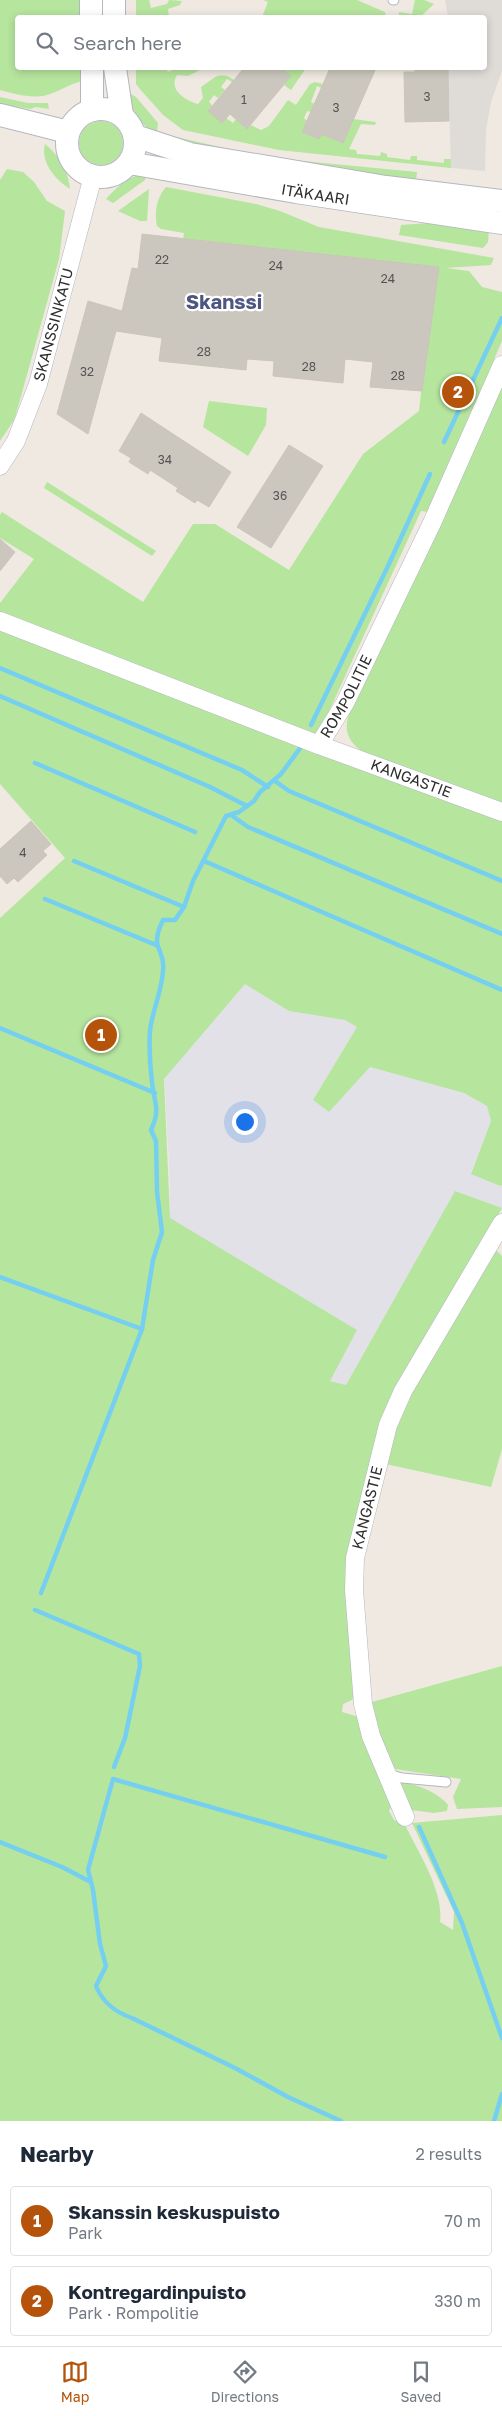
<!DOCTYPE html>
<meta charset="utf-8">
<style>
:root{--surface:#fff;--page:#f2f2f3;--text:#1f2937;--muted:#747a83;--line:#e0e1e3;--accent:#b45309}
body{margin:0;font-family:"Golos Text",sans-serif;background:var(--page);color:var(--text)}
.you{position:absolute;left:244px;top:1121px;width:18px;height:18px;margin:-12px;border:4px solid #fff;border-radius:50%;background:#1a73e8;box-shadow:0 0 0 8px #1a73e833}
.badge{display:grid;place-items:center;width:32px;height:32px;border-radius:50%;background:var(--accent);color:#fff;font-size:16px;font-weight:700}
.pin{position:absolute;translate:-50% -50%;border:2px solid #fff;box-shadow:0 1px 5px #0006}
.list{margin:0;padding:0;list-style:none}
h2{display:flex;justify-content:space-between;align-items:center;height:65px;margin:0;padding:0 20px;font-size:21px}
h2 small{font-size:16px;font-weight:400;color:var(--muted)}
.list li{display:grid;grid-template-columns:32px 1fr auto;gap:15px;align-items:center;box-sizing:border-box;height:70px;margin:0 10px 10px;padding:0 10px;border:1px solid var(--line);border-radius:5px}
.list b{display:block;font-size:19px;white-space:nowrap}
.list p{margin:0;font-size:16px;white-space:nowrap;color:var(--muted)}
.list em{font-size:16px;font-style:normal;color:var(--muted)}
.icon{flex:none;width:28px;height:28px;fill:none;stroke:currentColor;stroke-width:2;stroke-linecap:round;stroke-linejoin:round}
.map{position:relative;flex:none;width:502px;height:2121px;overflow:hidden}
.search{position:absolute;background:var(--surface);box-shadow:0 2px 8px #0003;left:15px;right:15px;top:15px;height:55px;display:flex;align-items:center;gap:12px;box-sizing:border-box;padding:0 18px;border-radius:5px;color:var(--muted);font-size:19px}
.sheet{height:225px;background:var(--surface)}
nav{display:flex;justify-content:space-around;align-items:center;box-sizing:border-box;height:70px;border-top:1px solid var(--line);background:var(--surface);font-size:14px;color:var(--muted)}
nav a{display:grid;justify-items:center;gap:2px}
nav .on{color:var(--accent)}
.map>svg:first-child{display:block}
.industrial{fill:#e3e1e8}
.green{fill:#b6e59e}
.plaza{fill:#dfdcd8}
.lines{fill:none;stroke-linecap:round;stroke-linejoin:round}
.stream{stroke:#75cff0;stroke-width:4.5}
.building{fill:#cbc7bf;stroke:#cbc5ba}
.service-casing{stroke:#b4b7c1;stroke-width:11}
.minor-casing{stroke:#b4b7c1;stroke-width:19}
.tertiary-casing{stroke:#b4b7c1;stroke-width:24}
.service{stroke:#fff;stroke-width:9}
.minor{stroke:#fff;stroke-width:18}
.tertiary{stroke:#fff;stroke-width:22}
.labels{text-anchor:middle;stroke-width:4.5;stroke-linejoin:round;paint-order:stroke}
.number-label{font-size:12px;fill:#555452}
.street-label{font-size:15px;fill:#2e2e2e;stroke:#fff}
.district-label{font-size:20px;font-weight:bold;fill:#4d5680;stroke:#fff}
</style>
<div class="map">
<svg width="502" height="2121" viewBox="0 0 502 2121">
<rect width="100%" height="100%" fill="#efe9e1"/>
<path class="industrial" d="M218,957L289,1011L345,1020L357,1027L313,1100L329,1112L370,1067L464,1093L487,1106L491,1121L471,1173L499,1186L502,1185V1208L455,1191L346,1385L283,1368L169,1317L170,1183L162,1030Z"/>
<g class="green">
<path d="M0,0H86L87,17L18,18V68H88L87,80C72,82 61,91 47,95C31,99 15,94 0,90Z"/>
<path d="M136,0H149L151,8L167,4L169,0L182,1L180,5L168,9L169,17L136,18Z"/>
<path d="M263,0H357L385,12L386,18L262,17L268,2Z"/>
<path d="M415,0H424L434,4L420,17H399V12L412,14Z"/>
<path d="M136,68H157L158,70L166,68L168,72L177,68H204L188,76L177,75C168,90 185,100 198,104L203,98L201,87C213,79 220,69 234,80L232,82L227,79L221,87L225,90L218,98L214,95L209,102L212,105L208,111L222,123L226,118L233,123L236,119L247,129L251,125L261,130L269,126L288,100L296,105L310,84L315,82L323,84L321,88L317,86L311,102L315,104L311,112L307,111L304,118L307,121L303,132L319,139L322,134L353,119L376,122L375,125L361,124L349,149L356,150L357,154L380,156L381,152L387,154V157L410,160L411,156H417V160L444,163V159H451V168L279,150L183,130L163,115L139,88L136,84Z"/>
<path d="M281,68H306L291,90L284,85L291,76Z"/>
<path d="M129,93L136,97L158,123L157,132C142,130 129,106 129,93Z"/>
<path d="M0,97L28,103H48L49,109L36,107L30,109L0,104Z"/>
<circle cx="101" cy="143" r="22"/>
<path d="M176,137L238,151L292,160L417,172L416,180L382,181L174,145Z"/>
<path d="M45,144C60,156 68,171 70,189C56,180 40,163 45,144Z"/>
<path d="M7,169L23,172L34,182L47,201L65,211L59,259L20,400L14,420L0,441V180Z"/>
<path d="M145,173V180L113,203L106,199C118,186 127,177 145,173Z"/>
<path d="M166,187L256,204L280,211L319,227L494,258L491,265L446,268L469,271L482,287L502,292V341L495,357L492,377L502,386V805L366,754C347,742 343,731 350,710L442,514L421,511L325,720L323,751L502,817V1185L500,1186L471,1174L491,1121L487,1106L464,1093L370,1067L329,1112L313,1100L357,1027L345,1020L289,1011L245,984L164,1079L170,1218L357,1330L330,1381L346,1385L455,1191L502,1208L394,1396L363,1495L356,1694L352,1700L343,1704L342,1712L359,1717L394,1802L389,1811L394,1820L405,1825C418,1852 444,1891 440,1922L453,1930L454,1912L412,1823L502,1815V2121H0V918L65,858L0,784V603L34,559L0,538V515L2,512L143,602L193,524H215L289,570L363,454L419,411L435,267L183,240L184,233L161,229L157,226C154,212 157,197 166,187Z"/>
<path d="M149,189L147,221H140L118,211Z"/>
<path d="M429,223L489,230L488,242L483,248L399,235L401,225Z"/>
<path d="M209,401L267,408L266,425L248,456L203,427Z"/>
<path d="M47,482L156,551L152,556L44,488Z"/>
<path d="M494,1248L502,1256V1449L491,1487L381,1463L395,1421Z"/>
<path d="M502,1666V1807L457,1809L453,1797L461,1779L395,1769L383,1748L372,1702Z"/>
<path d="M402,1783C416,1783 440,1794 448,1805L447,1811L434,1813L411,1810L398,1787Z"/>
</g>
<path class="plaza" d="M445,0H502V71L491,102L486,130L485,171L451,168L448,68H484V18L448,17Z"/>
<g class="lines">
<g class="stream">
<path d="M444,442L502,318"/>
<path d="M0,668L242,770L268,787"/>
<path d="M0,696L210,787L247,806"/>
<path d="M311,725L388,566L430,474"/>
<path d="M35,763L195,832"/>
<path d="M275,781L289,791L502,881"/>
<path d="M231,815L248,827L502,934"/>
<path d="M74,861L184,907"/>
<path d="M204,861L502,990"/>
<path d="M45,899L156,945"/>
<path d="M0,1028L155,1093"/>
<path d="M0,1277L142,1329"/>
<path d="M41,1593L142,1329L153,1260L162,1232L157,1192L156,1141L151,1130C161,1109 154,1103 152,1082C150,1066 149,1047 150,1031C152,1011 162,991 163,971C166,947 148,951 163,920H175L184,907L193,881L226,816L239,812L254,801L260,792L281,774L301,747"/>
<path d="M35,1610L139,1654L140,1666L125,1738L114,1767"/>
<path d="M419,1827L462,1923L502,2038"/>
<path d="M0,1842L62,1867L89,1881"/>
<path d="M341,2121L288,2097L235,2068L132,2018C115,2012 103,2003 96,1986L106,1966L100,1944L93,1890L88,1870L113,1779L385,1857"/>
<path d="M494,2121L502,2094"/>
</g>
</g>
<g class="building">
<path d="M244,68H281L291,76L247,129L230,114L222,123L208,111Z"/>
<path d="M330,68H376L343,143L322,134L319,139L302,132Z"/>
<path d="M415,68H448L449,121L405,122L404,72H415Z"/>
<path d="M142,234L439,267L422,391L370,387L373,362L345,359L343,383L273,376L274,361L247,359L246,370L159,361L162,338L116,331L88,434L57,414L88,301L122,311L132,268L138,269Z"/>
<path d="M141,413L231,472L209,507L197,500L195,503L176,491L178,488L150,470L148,474L129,462L131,458L119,451Z"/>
<path d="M289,445L323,466L271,548L237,527Z"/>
<path d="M0,539L15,552L0,571Z"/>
<path d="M31,821L51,844L43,851L47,855L18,882L14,878L7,884L0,876V849Z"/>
</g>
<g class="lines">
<defs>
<g id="service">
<path d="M393,0H394"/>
<path d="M388,1774L402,1778L446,1782"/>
</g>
<g id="minor">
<path id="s1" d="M0,466L16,441L38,384L93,176"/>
<path id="s2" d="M0,621L319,745L345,703L432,523L502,365"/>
<path id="s3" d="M319,745L502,812"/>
<path id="s4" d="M405,1817L371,1736L363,1704L354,1590L355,1558L388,1425L403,1391L502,1223"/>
</g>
<g id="tertiary">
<path d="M91,0V18"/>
<path d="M114,18V0"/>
<path d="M115,68L122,115"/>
<circle cx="101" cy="143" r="34"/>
<path d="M92,110V68"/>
<path d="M0,115L68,132"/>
<path d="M135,136L190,154L386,187L502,201"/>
<path id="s5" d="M129,163L296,192L502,223"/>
</g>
</defs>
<use href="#service" class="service-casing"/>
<use href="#minor" class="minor-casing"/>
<use href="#tertiary" class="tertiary-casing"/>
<use href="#service" class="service"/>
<use href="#minor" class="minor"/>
<use href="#tertiary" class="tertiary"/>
</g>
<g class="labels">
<g class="number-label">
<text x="427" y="101">3</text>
<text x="244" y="104">1</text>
<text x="336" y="112">3</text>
<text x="162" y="264">22</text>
<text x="276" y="270">24</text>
<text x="388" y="283">24</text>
<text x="204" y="356">28</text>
<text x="309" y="371">28</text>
<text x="87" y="376">32</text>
<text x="398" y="380">28</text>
<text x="165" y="464">34</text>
<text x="280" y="500">36</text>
<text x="23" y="857">4</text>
</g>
<g class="street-label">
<text dy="5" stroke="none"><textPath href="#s5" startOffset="189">ITÄKAARI</textPath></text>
<text dy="5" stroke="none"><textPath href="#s1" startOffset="152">SKANSSINKATU</textPath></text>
<text dy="5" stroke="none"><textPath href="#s2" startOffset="398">ROMPOLITIE</textPath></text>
<text dy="5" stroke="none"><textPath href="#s3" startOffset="98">KANGASTIE</textPath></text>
<text dy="5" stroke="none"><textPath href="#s4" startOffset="319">KANGASTIE</textPath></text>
</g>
<g class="district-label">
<text x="224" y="309">Skanssi</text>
</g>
</g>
</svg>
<div class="you"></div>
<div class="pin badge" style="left:101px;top:1035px">1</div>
<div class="pin badge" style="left:458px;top:392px">2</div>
<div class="search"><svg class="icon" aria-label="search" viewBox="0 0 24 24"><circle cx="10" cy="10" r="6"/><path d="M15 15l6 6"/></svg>Search here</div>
</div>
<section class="sheet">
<h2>Nearby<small>2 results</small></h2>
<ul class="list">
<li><span class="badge">1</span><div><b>Skanssin keskuspuisto</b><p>Park</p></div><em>70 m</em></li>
<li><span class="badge">2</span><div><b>Kontregardinpuisto</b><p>Park · Rompolitie</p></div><em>330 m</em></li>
</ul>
</section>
<nav>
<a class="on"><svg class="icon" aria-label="map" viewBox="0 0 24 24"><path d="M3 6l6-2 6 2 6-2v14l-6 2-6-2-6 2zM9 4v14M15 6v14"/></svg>Map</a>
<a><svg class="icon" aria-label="directions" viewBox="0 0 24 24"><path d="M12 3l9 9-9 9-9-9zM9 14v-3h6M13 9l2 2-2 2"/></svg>Directions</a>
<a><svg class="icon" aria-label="saved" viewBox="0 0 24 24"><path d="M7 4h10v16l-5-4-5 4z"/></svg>Saved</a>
</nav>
